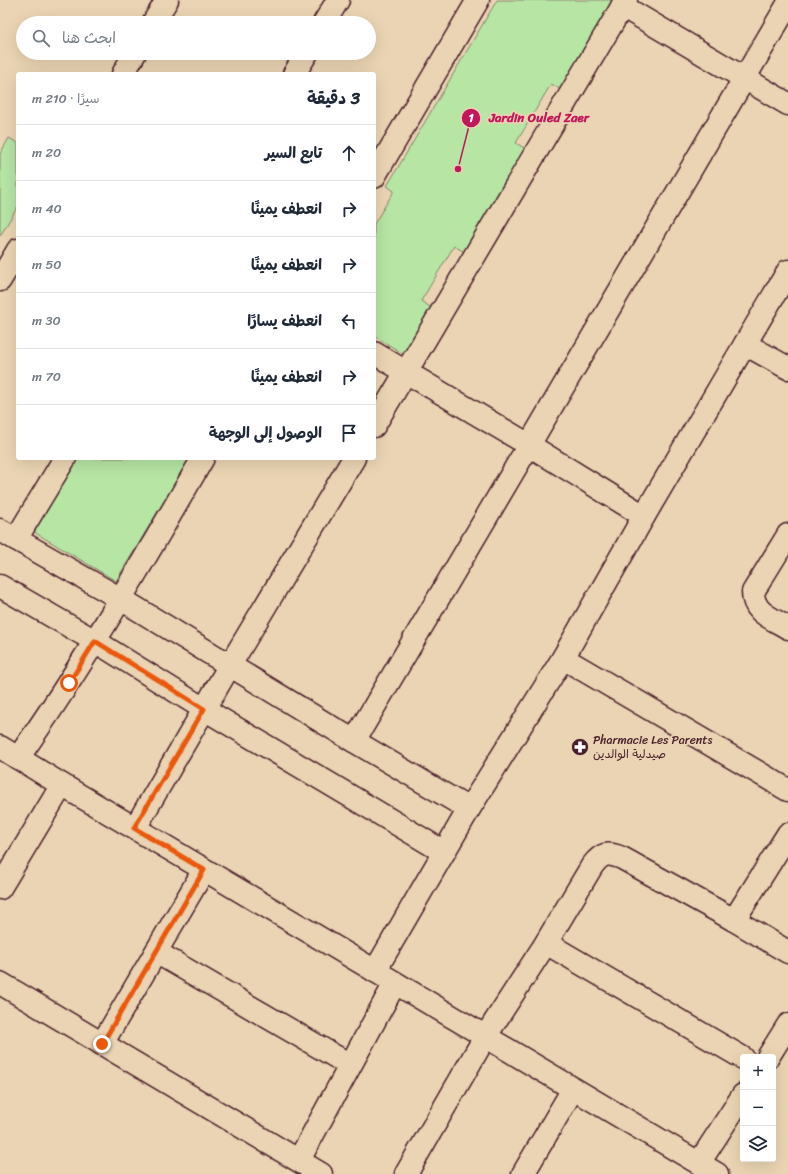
<!DOCTYPE html>
<html lang="ar">
<meta charset="utf-8">
<style>
:root{--surface:#fff;--page:#f2f2f3;--text:#1f2937;--muted:#747a83;--line:#e0e1e3}
body{margin:0;font-family:Sriracha,"Playpen Sans Arabic",sans-serif;background:var(--page);color:var(--text);direction:rtl}
.controls{position:absolute;right:12px;bottom:12px;display:grid;overflow:hidden;border-radius:4px;box-shadow:0 4px 16px #0002}
.controls button{width:36px;height:36px;display:grid;place-items:center;padding:0;border:0;border-bottom:1px solid var(--line);background:var(--surface);color:var(--text);font:20px sans-serif}
.stop{position:absolute;width:12px;height:12px;margin:-9px;border:3px solid #ea580c;border-radius:50%;background:#fff}
.stop.end{background:#ea580c;border-color:#fff;box-shadow:0 1px 4px #0008}
.list{margin:0;padding:0;list-style:none}
h2{display:flex;justify-content:space-between;align-items:center;height:52px;margin:0;padding:0 16px;font-size:17px}
h2 small{font-size:13px;font-weight:400;color:var(--muted)}
.list li{display:grid;grid-template-columns:26px 1fr auto;gap:12px;align-items:center;box-sizing:border-box;height:56px;padding:0 16px;border-top:1px solid var(--line)}
.list b{display:block;font-size:15px;white-space:nowrap}
.list em{font-size:13px;font-style:normal;color:var(--muted)}
.icon{flex:none;width:22px;height:22px;fill:none;stroke:currentColor;stroke-width:2;stroke-linecap:round;stroke-linejoin:round}
.map{position:relative;flex:none;width:788px;height:1174px;overflow:hidden;direction:ltr}
.search{position:absolute;background:var(--surface);box-shadow:0 4px 16px #0002;left:16px;top:16px;width:360px;height:44px;display:flex;align-items:center;gap:10px;box-sizing:border-box;padding:0 14px;border-radius:22px;color:var(--muted);font-size:15px}
.panel{position:absolute;background:var(--surface);box-shadow:0 4px 16px #0002;left:16px;top:72px;width:360px;height:388px;border-radius:4px;direction:rtl}
.map>svg:first-child{display:block}
.green{fill:#b6e5a4;stroke:#808268}
.lines{fill:none;stroke-linecap:round;stroke-linejoin:round}
.street-casing{stroke:#4a1f2b;stroke-width:25}
.street{stroke:#ead4b3;stroke-width:22}
.route{stroke:#ea580c;stroke-width:5}
.labels{text-anchor:middle;stroke-width:3.5;stroke-linejoin:round;paint-order:stroke}
.poi-label{font-size:12px;fill:#4a1f2b;stroke:#ead4b3;text-anchor:start}
.leader{fill:none;stroke:#c2185b;stroke-width:1.5}
.callout-dot{fill:#c2185b;stroke:#ead4b3;stroke-width:1.5}
.mark-label{font-size:12px;text-anchor:middle;font-weight:bold;fill:#fff}
.callout-label{font-size:13px;text-anchor:middle;font-weight:bold;fill:#c2185b;stroke:#ead4b3;stroke-width:3.5;stroke-linejoin:round;paint-order:stroke}
</style>
<div class="map">
<svg width="788" height="1174" viewBox="0 0 788 1174">
<rect width="100%" height="100%" fill="#ead4b3"/>
<filter id="ink" filterUnits="userSpaceOnUse"><feTurbulence type="fractalNoise" baseFrequency=".025" numOctaves="2"/><feDisplacementMap in="SourceGraphic" scale="8" xChannelSelector="R" yChannelSelector="G"/><feConvolveMatrix kernelMatrix="1 2 1 2 8 2 1 2 1" color-interpolation-filters="sRGB"/></filter>
<g filter="url(#ink)">
<g class="green">
<path d="M497,0H616L562,90L551,84L516,143L529,151L468,254L454,246L421,301L435,310L407,356L374,336V224L394,191L387,186Z"/>
<path d="M9,138L18,143V206L0,236V154Z"/>
<path d="M78,458H190L116,581L34,532Z"/>
</g>
<g class="lines">
<defs>
<g id="street">
<path d="M622,6L788,104"/>
<path d="M153,23L167,0"/>
<path d="M324,23L338,0"/>
<path d="M123,74L135,53"/>
<path d="M294,74L307,53"/>
<path d="M374,177L478,0"/>
<path d="M0,280L18,250"/>
<path d="M745,344L788,368"/>
<path d="M374,353L529,445L644,516"/>
<path d="M374,426L626,0"/>
<path d="M0,530L121,599L354,741L469,809"/>
<path d="M788,535L753,592C753,613 772,618 788,628"/>
<path d="M16,539L65,458"/>
<path d="M0,586L95,641L204,709L444,852"/>
<path d="M563,658L788,790"/>
<path d="M354,741L529,445L788,4"/>
<path d="M0,747L62,785L717,1174"/>
<path d="M18,758C86,661 144,560 203,458"/>
<path d="M135,828L230,665L354,458"/>
<path d="M0,888L62,785"/>
<path d="M734,920L788,834"/>
<path d="M546,943L743,1058"/>
<path d="M156,952L350,1065"/>
<path d="M375,971L469,809L563,658L644,516L788,271"/>
<path d="M0,983L321,1174"/>
<path d="M102,1044L204,870"/>
<path d="M768,1057L788,1025"/>
<path d="M299,1160L395,983"/>
<path d="M699,1163L743,1095"/>
<path d="M406,1174L485,1037L546,943L592,866C602,853 607,852 622,858L734,920L788,952"/>
<path d="M523,1174L573,1089"/>
</g>
</defs>
<use href="#street" class="street-casing"/>
<use href="#street" class="street"/>
</g>
</g>
<g class="lines" filter="url(#ink)">
<path class="route" d="M69,683L95,641L204,709L134,828L204,870L102,1044"/>
</g>
<defs>
<symbol id="pharmacy-disc" viewBox="-11 -11 22 22"><circle r="9.5" fill="#4a1f2b" stroke="#ead4b3"/><path d="M-2-6h4v4h4v4h-4v4h-4v-4h-4v-4h4Z" fill="#fff"/></symbol>
</defs>
<g fill-rule="evenodd">
<use href="#pharmacy-disc" x="570" y="737" width="20" height="20"/>
</g>
<g class="labels">
<g class="poi-label">
<text x="593" y="744">Pharmacie Les Parents<tspan x="593" dy="14">صيدلية الوالدين</tspan></text>
</g>
</g>
<path class="leader" d="M458 169L471 118"/>
<g class="callout-dot">
<circle cx="458" cy="169" r="4"/>
<circle cx="471" cy="118" r="10"/>
</g>
<g class="mark-label">
<text x="471" y="122">1</text>
</g>
<g class="callout-label">
<text x="539" y="122">Jardin Ouled Zaer</text>
</g>
</svg>
<div class="controls">
<button>+</button>
<button>−</button>
<button><svg class="icon" aria-label="layers" viewBox="0 0 24 24"><path d="M12 4l9 5-9 5-9-5zM3 14l9 5 9-5"/></svg></button>
</div>
<div class="stop" style="left:69px;top:683px"></div>
<div class="stop end" style="left:102px;top:1044px"></div>
<div class="search"><svg class="icon" aria-label="search" viewBox="0 0 24 24"><circle cx="10" cy="10" r="6"/><path d="M15 15l6 6"/></svg>ابحث هنا</div>
<section class="panel">
<h2>3 دقيقة<small>سيرًا · 210 m</small></h2>
<ul class="list">
<li><svg class="icon" aria-label="ahead" viewBox="0 0 24 24"><path d="M12 20V5M6 11l6-6 6 6"/></svg><div><b>تابع السير</b></div><em>20 m</em></li>
<li><svg class="icon" aria-label="right" viewBox="0 0 24 24"><path d="M7 20v-9h11M14 6l5 5-5 5"/></svg><div><b>انعطف يمينًا</b></div><em>40 m</em></li>
<li><svg class="icon" aria-label="right" viewBox="0 0 24 24"><path d="M7 20v-9h11M14 6l5 5-5 5"/></svg><div><b>انعطف يمينًا</b></div><em>50 m</em></li>
<li><svg class="icon" aria-label="left" viewBox="0 0 24 24"><path d="M17 20v-9H6M10 6l-5 5 5 5"/></svg><div><b>انعطف يسارًا</b></div><em>30 m</em></li>
<li><svg class="icon" aria-label="right" viewBox="0 0 24 24"><path d="M7 20v-9h11M14 6l5 5-5 5"/></svg><div><b>انعطف يمينًا</b></div><em>70 m</em></li>
<li><svg class="icon" aria-label="arrive" viewBox="0 0 24 24"><path d="M6 21V4h12l-3 4 3 4H6"/></svg><div><b>الوصول إلى الوجهة</b></div></li>
</ul>
</section>
</div>
